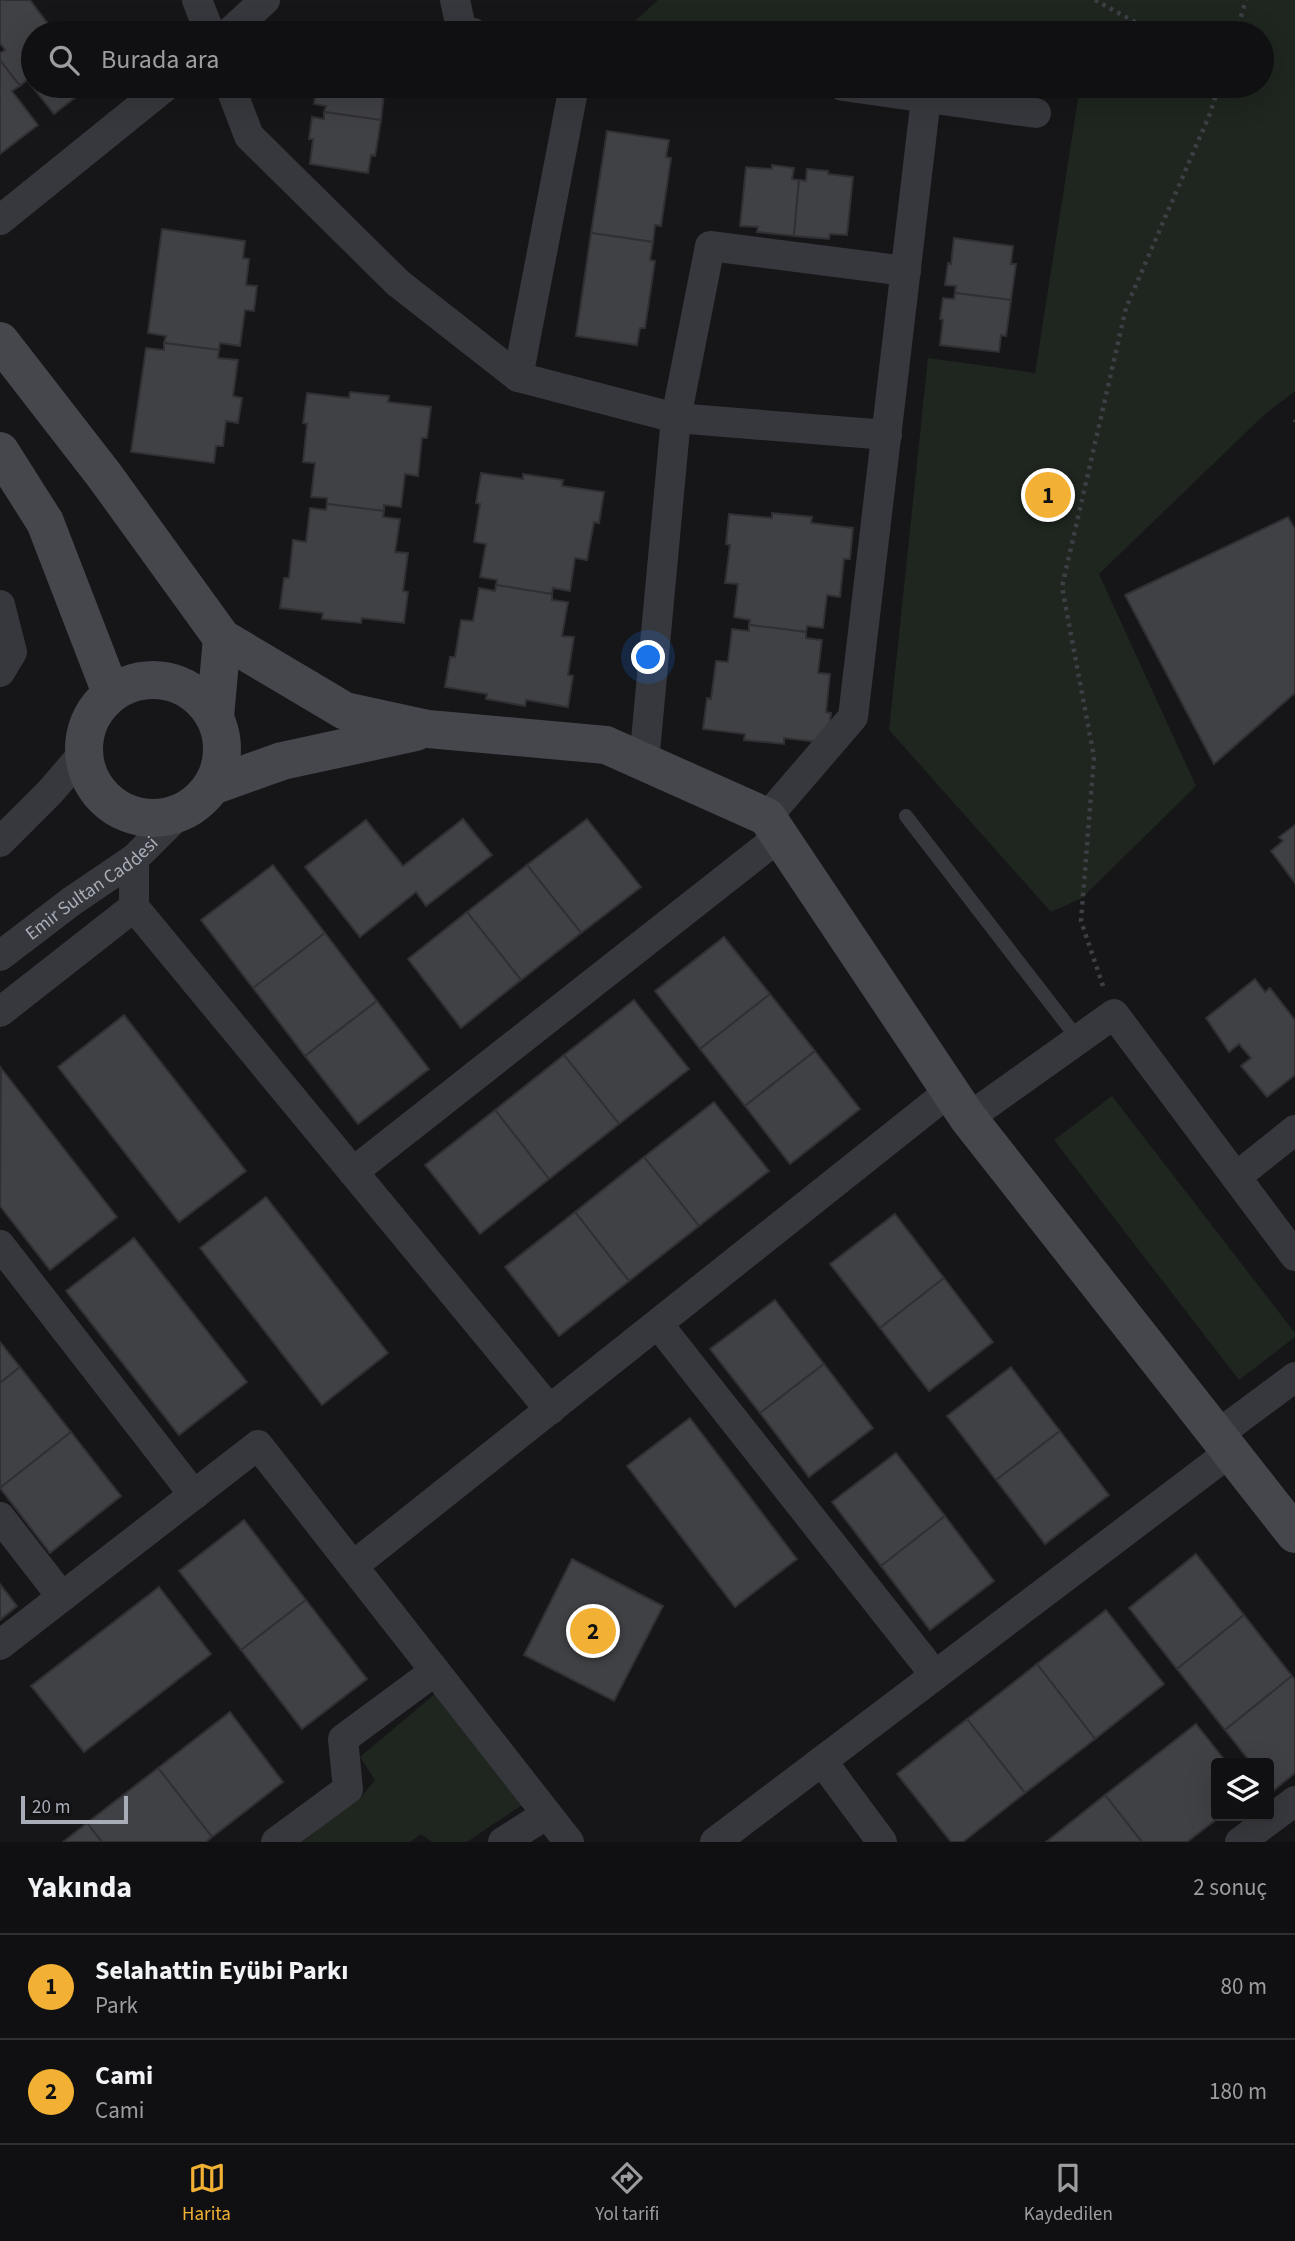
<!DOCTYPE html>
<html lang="tr">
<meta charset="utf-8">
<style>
:root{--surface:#101012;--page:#19191b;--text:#f1f3f6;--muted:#9c9d9f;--line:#303032;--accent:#f2b134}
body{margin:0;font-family:"Source Sans 3",sans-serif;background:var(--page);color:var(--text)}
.controls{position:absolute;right:21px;bottom:21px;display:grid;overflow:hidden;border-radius:7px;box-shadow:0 7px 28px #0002}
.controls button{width:63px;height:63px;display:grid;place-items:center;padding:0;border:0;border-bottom:2px solid var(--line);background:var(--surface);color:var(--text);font:35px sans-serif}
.scale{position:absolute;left:21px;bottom:18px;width:107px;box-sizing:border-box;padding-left:7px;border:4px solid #a8adb8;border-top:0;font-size:19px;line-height:24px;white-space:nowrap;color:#a8adb8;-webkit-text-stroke:5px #111113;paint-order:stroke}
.you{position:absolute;left:649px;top:658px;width:24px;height:24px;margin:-18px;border:5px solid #fff;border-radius:50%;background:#1a73e8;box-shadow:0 0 0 10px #1a73e833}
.badge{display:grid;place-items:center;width:46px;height:46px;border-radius:50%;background:var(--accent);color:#111;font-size:23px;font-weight:700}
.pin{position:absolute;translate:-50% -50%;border:4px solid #fff;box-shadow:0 2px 7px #0006}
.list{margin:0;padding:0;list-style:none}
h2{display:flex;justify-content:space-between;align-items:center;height:91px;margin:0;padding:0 28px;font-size:30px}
h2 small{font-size:23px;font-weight:400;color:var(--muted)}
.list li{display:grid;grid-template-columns:46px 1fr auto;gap:21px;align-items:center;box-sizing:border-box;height:105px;padding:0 28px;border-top:2px solid var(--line)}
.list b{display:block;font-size:26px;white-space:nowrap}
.list p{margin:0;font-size:23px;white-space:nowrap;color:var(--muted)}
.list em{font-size:23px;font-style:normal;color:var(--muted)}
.icon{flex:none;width:38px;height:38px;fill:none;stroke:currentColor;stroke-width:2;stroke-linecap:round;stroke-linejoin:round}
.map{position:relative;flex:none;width:1295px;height:1842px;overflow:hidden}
.search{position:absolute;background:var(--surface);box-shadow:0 7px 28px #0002;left:21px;right:21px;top:21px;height:77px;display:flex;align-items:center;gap:18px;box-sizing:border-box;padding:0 24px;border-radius:38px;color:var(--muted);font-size:26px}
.sheet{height:301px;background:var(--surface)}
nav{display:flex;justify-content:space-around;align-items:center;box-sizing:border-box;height:98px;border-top:2px solid var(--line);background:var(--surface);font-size:19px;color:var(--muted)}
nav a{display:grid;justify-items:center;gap:4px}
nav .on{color:var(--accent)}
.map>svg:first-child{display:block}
.green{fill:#1e261f}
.building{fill:#404145;stroke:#303034;stroke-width:2}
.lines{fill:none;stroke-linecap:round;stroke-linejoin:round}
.path{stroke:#3d3f44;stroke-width:4.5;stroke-dasharray:3.5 5;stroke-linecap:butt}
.lane{stroke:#37383d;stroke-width:14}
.street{stroke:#37383d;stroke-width:30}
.secondary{stroke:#45474d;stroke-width:38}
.labels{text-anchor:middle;stroke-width:6;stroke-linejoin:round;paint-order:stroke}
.street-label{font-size:19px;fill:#a8adb8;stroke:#111113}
</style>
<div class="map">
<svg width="1295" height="1842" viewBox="0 0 1295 1842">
<rect width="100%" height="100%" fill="#161618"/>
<g class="green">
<path d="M658,0H1295V391L1264,415L1099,574L1196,786L1082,898L1051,912L889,730L928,358L1035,373L1080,86H1262V33H647L624,31Z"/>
<path d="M1112,1096L1295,1333V1337L1239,1380L1054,1140Z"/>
<path d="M436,1693L525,1803L467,1842H432L421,1834L410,1842H302L362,1796L375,1780L360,1757Z"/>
</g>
<g class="building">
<path d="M0,0H30L55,33H33V86H90L54,114L27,80L20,86L0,60V53L5,50L0,43Z"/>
<path d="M0,60L20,86L12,91L38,125L0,154Z"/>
<path d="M317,86H385L381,120L324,112L326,106L314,104Z"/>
<path d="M324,112L381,120L375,156L371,155L368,173L310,164L313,139H309L312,117L324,119Z"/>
<path d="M607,131L669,140L666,157L671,158L661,226L655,225L653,242L591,233Z"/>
<path d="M772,165L794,168L792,179L799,180L794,236L757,232L758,227L740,226L746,167L772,169Z"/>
<path d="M807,169L828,171V174L853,177L847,235L830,234L829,239L794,236L799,180L806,181Z"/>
<path d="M162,229L245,241L243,258L249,259L246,285L257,286L254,311L245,310L240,346L220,343L219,350L164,343L166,336L148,333Z"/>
<path d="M591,233L653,242L650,260L655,261L645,328H640L637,345L576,336Z"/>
<path d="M954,238L1013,246L1011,264H1016L1011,300L955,293L956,286L945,285L948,263L951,264Z"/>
<path d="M955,293L1011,300L1006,336L1001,335L999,352L940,345L943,320L940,319L943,298L954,299Z"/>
<path d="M164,343L219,350L218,358L238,360L233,396L242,398L238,423L226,421L223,446H216L214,463L131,452L146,348L164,350Z"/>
<path d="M350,392L389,396L388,402L431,407L427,438H422L418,476L405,474L401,507L384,505V511L327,504V498L311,497L315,463L303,462L307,424L303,423L307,393L349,398Z"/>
<path d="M481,473L523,479V474L563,480L562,486L604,492L599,523L594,522L587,560L575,558L570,591L553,588L552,594L496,585L497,580L480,577L486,544L474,542L480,504L476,503Z"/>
<path d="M327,504L384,511L383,517L400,519L395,552L408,553L403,591L408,592L404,623L362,618L361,623L322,619L323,613L280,608L284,578H289L293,540L306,542L310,508L326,510Z"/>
<path d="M772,513L812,517L811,523L853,528L850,559H844L840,597L827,595L823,628L807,626L806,632L749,625L750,620L734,617L738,584L725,583L730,545L726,544L729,514L772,518Z"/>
<path d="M1288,517L1295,529V693L1214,764L1125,595Z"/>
<path d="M496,585L552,594V600L568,602L562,636L574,637L568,675L573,676L568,707L526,700L525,706L486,699L487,694L445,687L450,657H455L461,620L473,621L479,588L495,591Z"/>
<path d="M749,625L806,632V638L822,640L818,673L830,674L826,712L831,713L827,743L784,738V744L744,740L745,734L703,729L707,698L711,699L716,661L728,662L732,629L749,631Z"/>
<path d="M463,819L492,855L426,906L416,892L360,937L305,867L366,820L403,866Z"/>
<path d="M587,819L641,887L581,933L527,865Z"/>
<path d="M1295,825V883L1271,851L1283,841L1279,837Z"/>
<path d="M273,865L325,933L253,988L201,920Z"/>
<path d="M527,865L581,933L521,980L467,912Z"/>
<path d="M467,912L521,980L461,1028L408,959Z"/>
<path d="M325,933L377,1001L305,1056L253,988Z"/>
<path d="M724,937L770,994L700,1049L655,991Z"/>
<path d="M1255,979L1265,992L1270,988L1295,1020V1075L1267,1097L1241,1066L1251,1058L1239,1044L1229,1052L1206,1018Z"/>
<path d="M770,994L815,1051L745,1106L700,1049Z"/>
<path d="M634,1000L689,1069L619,1124L564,1055Z"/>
<path d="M377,1001L429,1069L358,1124L305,1056Z"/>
<path d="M124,1015L246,1171L179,1222L58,1067Z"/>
<path d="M815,1051L860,1109L790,1164L745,1106Z"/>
<path d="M564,1055L619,1124L549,1179L495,1110Z"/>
<path d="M1,1068L117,1217L50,1270L0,1206Z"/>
<path d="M714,1102L769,1171L699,1226L644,1157Z"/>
<path d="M495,1110L549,1179L480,1234L425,1165Z"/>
<path d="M644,1157L699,1226L629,1281L575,1212Z"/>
<path d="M266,1197L388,1353L322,1405L200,1248Z"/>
<path d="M575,1212L629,1281L559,1336L505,1267Z"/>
<path d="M895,1214L944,1278L880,1328L830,1264Z"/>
<path d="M134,1238L247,1382L179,1435L66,1291Z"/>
<path d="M944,1278L993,1342L929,1391L880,1328Z"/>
<path d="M775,1300L824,1364L760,1413L710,1349Z"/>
<path d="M0,1342L20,1367L0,1383Z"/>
<path d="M824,1364L873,1428L809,1477L760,1413Z"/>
<path d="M20,1367L71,1432L0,1488V1383Z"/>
<path d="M1011,1367L1060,1431L996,1480L947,1416Z"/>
<path d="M690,1418L797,1559L735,1607L627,1466Z"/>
<path d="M1060,1431L1109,1495L1045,1544L996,1480Z"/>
<path d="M71,1432L121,1496L50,1553L0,1488Z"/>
<path d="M896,1453L945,1516L881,1566L832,1502Z"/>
<path d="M945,1516L994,1581L930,1630L881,1566Z"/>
<path d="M244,1520L306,1600L241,1650L179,1571Z"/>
<path d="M1196,1554L1244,1615L1177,1669L1129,1608Z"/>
<path d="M572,1559L663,1606L614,1701L524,1655Z"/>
<path d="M0,1584L17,1606L0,1620Z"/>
<path d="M159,1587L211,1654L84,1752L31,1686Z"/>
<path d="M306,1600L367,1679L302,1729L241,1650Z"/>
<path d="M1106,1610L1164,1684L1095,1739L1037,1664Z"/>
<path d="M1244,1615L1292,1676L1225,1730L1177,1669Z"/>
<path d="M1037,1664L1095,1739L1025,1793L967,1719Z"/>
<path d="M1292,1676L1295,1680V1773L1273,1791L1269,1786V1763H1251L1225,1730Z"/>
<path d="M230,1712L283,1782L212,1837L158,1768Z"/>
<path d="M967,1719L1025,1793L963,1842H951L897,1774Z"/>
<path d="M1196,1724L1227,1763H1216V1816H1221L1187,1842H1142L1105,1795Z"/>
<path d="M158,1768L212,1837L206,1842H102L87,1823Z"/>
<path d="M1105,1795L1142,1842H1046Z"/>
<path d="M87,1823L102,1842H63Z"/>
</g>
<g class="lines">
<g class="path">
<path d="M1095,0L1155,33"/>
<path d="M1236,33L1246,0"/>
<path d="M1294,420L1295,421"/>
<path d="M1103,986L1081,921L1094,757L1062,587L1126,308L1209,116L1219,86"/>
</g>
<path class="lane" d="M906,816L1078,1039"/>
<g class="street">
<path d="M197,0L210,33"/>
<path d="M455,0L462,32L473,33"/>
<path d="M229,33L265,0"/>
<path d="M230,86L249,136L398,283L518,377L676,418L644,762"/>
<path d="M843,86L1036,113"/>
<path d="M0,220L166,86"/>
<path d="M518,377L574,86"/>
<path d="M887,435L676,418L710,246L906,271"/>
<path d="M0,605L12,652L0,672"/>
<path d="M767,817L853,717L926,98"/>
<path d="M0,842L50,792L83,754"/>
<path d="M134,859V907L550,1410"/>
<path id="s1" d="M0,956L72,901L134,859L179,814"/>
<path d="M0,1012L134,907"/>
<path d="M968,1118L1114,1014L1295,1256"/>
<path d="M353,1172L780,836"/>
<path d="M1236,1177L1295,1130"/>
<path d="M0,1245L194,1495"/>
<path d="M658,1324L935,1675"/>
<path d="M1217,1435L1295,1377"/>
<path d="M0,1517L62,1597"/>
<path d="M353,1566L950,1091"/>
<path d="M0,1645L258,1445L569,1842"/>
<path d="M822,1761L882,1842"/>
<path d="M276,1842L348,1789L343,1739L435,1671"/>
<path d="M503,1842L547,1814"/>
<path d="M715,1842L1230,1452"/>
<path d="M1240,1842L1295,1801"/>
</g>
<g class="secondary">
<path d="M0,341L104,475L222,638L345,711L428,729L606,745L767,817L968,1118L1295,1534"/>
<path d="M0,451L45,522L111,693"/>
<circle cx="153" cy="749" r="69"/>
<path d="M215,717L222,638"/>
<path d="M212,786L282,761L416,732"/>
</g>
</g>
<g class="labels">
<g class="street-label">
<text dy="7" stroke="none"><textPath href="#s1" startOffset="114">Emir Sultan Caddesi</textPath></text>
</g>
</g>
</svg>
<div class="controls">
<button><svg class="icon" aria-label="layers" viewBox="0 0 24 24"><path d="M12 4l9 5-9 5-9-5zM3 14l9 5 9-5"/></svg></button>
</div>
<div class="scale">20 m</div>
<div class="you"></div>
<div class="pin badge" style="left:1048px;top:495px">1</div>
<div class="pin badge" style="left:593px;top:1631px">2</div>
<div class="search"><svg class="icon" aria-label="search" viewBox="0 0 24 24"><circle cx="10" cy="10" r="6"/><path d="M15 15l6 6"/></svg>Burada ara</div>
</div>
<section class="sheet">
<h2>Yakında<small>2 sonuç</small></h2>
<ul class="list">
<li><span class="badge">1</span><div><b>Selahattin Eyübi Parkı</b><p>Park</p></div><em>80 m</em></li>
<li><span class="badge">2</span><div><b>Cami</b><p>Cami</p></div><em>180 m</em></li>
</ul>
</section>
<nav>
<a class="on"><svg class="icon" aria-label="map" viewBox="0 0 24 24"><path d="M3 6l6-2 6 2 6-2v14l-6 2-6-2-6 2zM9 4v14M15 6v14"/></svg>Harita</a>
<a><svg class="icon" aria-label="directions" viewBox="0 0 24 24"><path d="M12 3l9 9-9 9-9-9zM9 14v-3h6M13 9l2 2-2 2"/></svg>Yol tarifi</a>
<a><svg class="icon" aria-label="saved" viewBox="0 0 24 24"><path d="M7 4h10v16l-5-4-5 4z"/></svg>Kaydedilen</a>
</nav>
